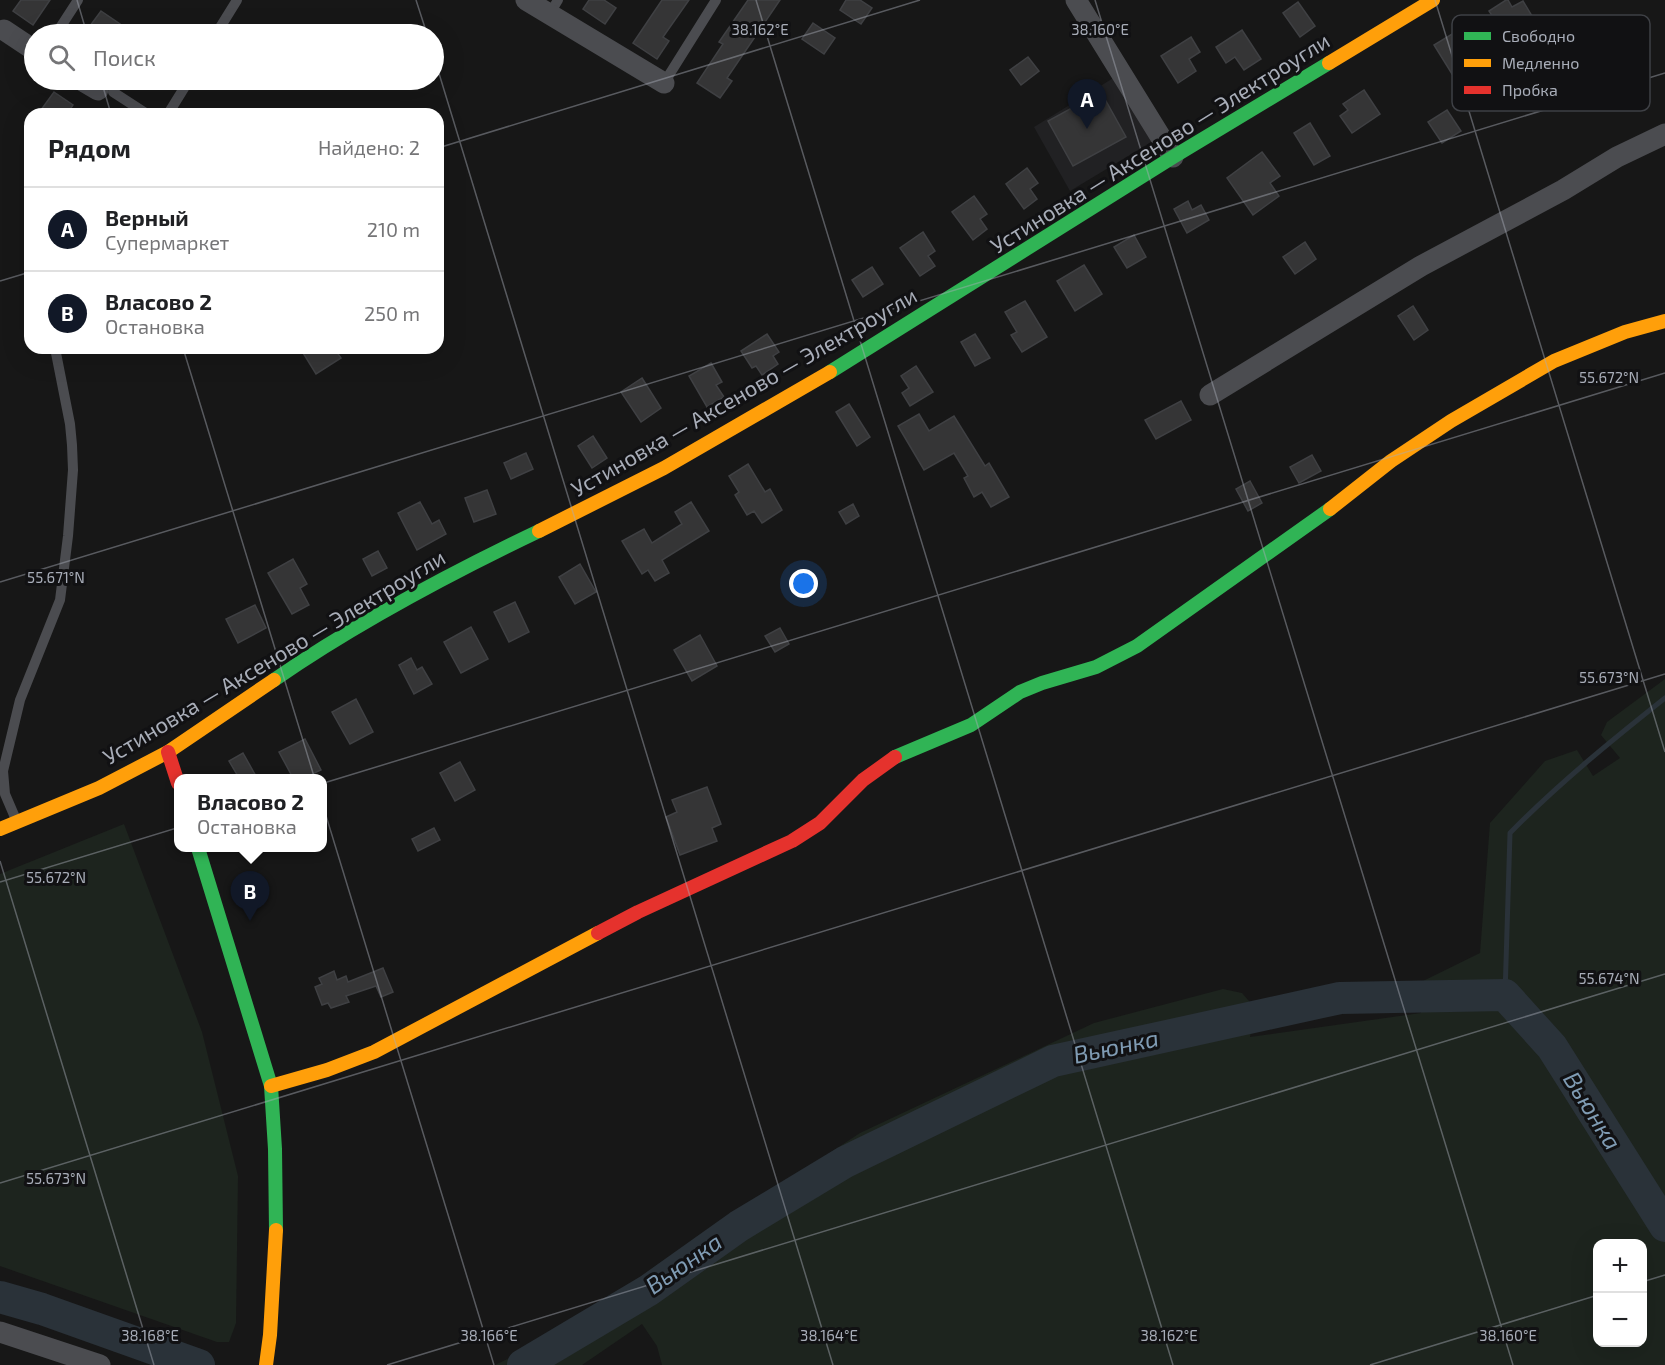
<!DOCTYPE html>
<html lang="ru">
<meta charset="utf-8">
<style>
:root{--surface:#fff;--page:#f6f6f6;--text:#202124;--muted:#757577;--line:#e0e0e0;--accent:#111827}
body{margin:0;font-family:"Exo 2",sans-serif;background:var(--page);color:var(--text)}
.controls{position:absolute;right:18px;bottom:18px;display:grid;overflow:hidden;border-radius:12px;box-shadow:0 6px 24px #0002}
.controls button{width:54px;height:54px;display:grid;place-items:center;padding:0;border:0;border-bottom:2px solid var(--line);background:var(--surface);color:var(--text);font:30px sans-serif}
.you{position:absolute;left:804px;top:584px;width:21px;height:21px;margin:-15px;border:4px solid #fff;border-radius:50%;background:#1a73e8;box-shadow:0 0 0 9px #1a73e833}
.badge{display:grid;place-items:center;width:39px;height:39px;border-radius:50%;background:var(--accent);color:#fff;font-size:20px;font-weight:700}
.pin{position:absolute;translate:-50% -50px;filter:drop-shadow(0 2px 3px #0008)}
.pin::after{content:'';position:absolute;top:32px;width:21px;height:18px;background:inherit;clip-path:polygon(0 0,100% 0,50% 100%)}
.popup{position:absolute;left:174px;top:774px;width:153px;height:78px;box-sizing:border-box;display:grid;place-content:center;border-radius:12px;background:var(--surface);filter:drop-shadow(0 2px 4px #0005);font-size:20px;white-space:nowrap;color:var(--muted)}
.popup b{font-size:22px;color:var(--text)}
.popup::after{content:'';position:absolute;left:50%;top:100%;margin-left:-12px;border:12px solid transparent;border-top-color:var(--surface)}
.list{margin:0;padding:0;list-style:none}
h2{display:flex;justify-content:space-between;align-items:center;height:78px;margin:0;padding:0 24px;font-size:26px}
h2 small{font-size:20px;font-weight:400;color:var(--muted)}
.list li{display:grid;grid-template-columns:39px 1fr auto;gap:18px;align-items:center;box-sizing:border-box;height:84px;padding:0 24px;border-top:2px solid var(--line)}
.list b{display:block;font-size:22px;white-space:nowrap}
.list p{margin:0;font-size:20px;white-space:nowrap;color:var(--muted)}
.list em{font-size:20px;font-style:normal;color:var(--muted)}
.icon{flex:none;width:33px;height:33px;fill:none;stroke:currentColor;stroke-width:2;stroke-linecap:round;stroke-linejoin:round}
.map{position:relative;flex:none;width:1665px;height:1365px;overflow:hidden}
.search{position:absolute;background:var(--surface);box-shadow:0 6px 24px #0002;left:24px;top:24px;width:420px;height:66px;display:flex;align-items:center;gap:15px;box-sizing:border-box;padding:0 21px;border-radius:33px;color:var(--muted);font-size:22px}
.panel{position:absolute;background:var(--surface);box-shadow:0 6px 24px #0002;left:24px;top:108px;width:420px;height:246px;border-radius:18px}
.map>svg:first-child{display:block}
.built{fill:#212123}
.green{fill:#1d241e;fill-rule:evenodd}
.lines{fill:none;stroke-linecap:round;stroke-linejoin:round}
.stream{stroke:#2a3239;stroke-width:5}
.river{stroke:#2a3239;stroke-width:32}
.building{fill:#353536;stroke:#3f4043;stroke-width:1.5}
.lane{stroke:#4b4c50;stroke-width:10}
.street{stroke:#4b4c50;stroke-width:21}
.fast{stroke:#30b455;stroke-width:14}
.slow{stroke:#ff9f0a;stroke-width:14}
.jam{stroke:#e5322d;stroke-width:14}
.ticks{fill:none;stroke:#a8adb8;stroke-width:1.5;stroke-opacity:0.45}
.labels{text-anchor:middle;stroke-width:6;stroke-linejoin:round;paint-order:stroke}
.street-label{font-size:22px;fill:#a8adb8;stroke:#111113}
.water-label{font-size:24px;font-style:italic;fill:#7f9bb3;stroke:#111113}
.key{fill:#111113;stroke:#3e4045;stroke-width:1.5}
.key-label{font-size:16px;fill:#a8adb8}
.ticks-label{font-size:15px;text-anchor:middle;fill:#a8adb8;stroke:#111113;stroke-width:6;stroke-linejoin:round;paint-order:stroke}
</style>
<div class="map">
<svg width="1665" height="1365" viewBox="0 0 1665 1365">
<rect width="100%" height="100%" fill="#171717"/>
<path class="built" d="M1115,77L1153,141L1070,191L1034,127Z"/>
<g class="green">
<path d="M1665,679V1365H662L657,1346L642,1324L582,1365H495L547,1340L860,1133L1094,1023L1223,989L1242,993L1255,1008L1250,1037L1421,1013L1423,981L1480,953L1490,823L1545,761L1577,750L1593,776L1620,758L1601,735L1607,722ZM1598,1244H1642V1342H1598Z"/>
<path d="M124,824L202,1032L238,1176L236,1323L229,1342H217L0,1266V874Z"/>
</g>
<g class="lines">
<path class="stream" d="M1505,995L1510,833C1558,784 1611,741 1665,698"/>
<g class="river">
<path d="M0,1297L42,1309L199,1365"/>
<path d="M523,1365L649,1290L739,1226L845,1162L1053,1061L1340,998L1505,995L1552,1047L1665,1226"/>
</g>
</g>
<g class="building">
<path d="M21,0H50L33,25L13,11Z"/>
<path d="M589,0H604L616,8L605,24L583,9Z"/>
<path d="M662,0H689L663,37L669,41L657,59L633,43Z"/>
<path d="M748,0H780L727,78L732,81L720,98L697,83L723,44L719,42Z"/>
<path d="M846,0H860L872,8L861,24L840,10Z"/>
<path d="M1506,0H1508L1512,7L1523,1L1535,21L1507,39L1489,11Z"/>
<path d="M1298,2L1315,26L1300,37L1283,13Z"/>
<path d="M101,11L120,24L112,34H84Z"/>
<path d="M813,23L835,38L824,54L802,39Z"/>
<path d="M1242,30L1261,59L1244,70L1235,57L1226,63L1216,47Z"/>
<path d="M1457,31L1465,46L1470,42L1479,57L1452,74L1434,45Z"/>
<path d="M1191,37L1200,52L1189,59L1196,71L1178,83L1161,56Z"/>
<path d="M1028,57L1039,71L1021,85L1010,70Z"/>
<path d="M1364,90L1380,114L1352,133L1340,116L1348,110L1343,104Z"/>
<path d="M54,92L73,105L67,114H38Z"/>
<path d="M1101,92L1126,137L1073,166L1048,121Z"/>
<path d="M1447,110L1461,131L1442,143L1428,122Z"/>
<path d="M1310,123L1330,156L1314,165L1294,133Z"/>
<path d="M1262,152L1280,176L1270,183L1279,196L1253,215L1227,178Z"/>
<path d="M1027,168L1038,183L1030,189L1037,199L1024,209L1006,184Z"/>
<path d="M974,196L987,214L980,219L987,229L973,240L952,212Z"/>
<path d="M1188,201L1192,210L1201,205L1209,220L1187,233L1174,209Z"/>
<path d="M923,232L935,251L928,256L935,266L920,276L900,248Z"/>
<path d="M1134,235L1146,257L1127,268L1114,247Z"/>
<path d="M1305,242L1316,259L1295,274L1283,257Z"/>
<path d="M1084,265L1102,294L1075,311L1057,281Z"/>
<path d="M872,267L883,284L863,297L852,280Z"/>
<path d="M1025,301L1047,337L1022,352L1011,335L1017,332L1005,312Z"/>
<path d="M1413,306L1428,330L1414,340L1398,316Z"/>
<path d="M767,334L779,352L773,356L778,364L762,375L756,366L752,368L741,351Z"/>
<path d="M975,334L990,358L975,366L961,342Z"/>
<path d="M300,348H334L341,358L316,374Z"/>
<path d="M711,363L722,382L716,385L724,397L707,407L689,376Z"/>
<path d="M916,366L933,392L910,406L902,393L909,388L901,376Z"/>
<path d="M642,378L661,408L641,422L621,392Z"/>
<path d="M1181,401L1191,420L1156,439L1145,420Z"/>
<path d="M849,404L870,437L857,446L836,412Z"/>
<path d="M919,414L929,431L954,416L985,466L989,463L1009,497L991,507L982,492L974,497L964,478L968,476L954,453L924,470L898,426Z"/>
<path d="M593,436L607,458L592,468L578,446Z"/>
<path d="M526,453L533,469L511,479L504,463Z"/>
<path d="M1312,455L1321,471L1299,483L1290,467Z"/>
<path d="M748,464L765,492L770,489L782,510L762,523L754,511L747,515L735,495L739,492L729,476Z"/>
<path d="M1250,481L1262,503L1248,511L1236,489Z"/>
<path d="M487,490L496,514L474,522L465,498Z"/>
<path d="M420,502L432,524L439,520L446,534L417,550L398,513Z"/>
<path d="M691,502L709,531L662,560L669,573L655,581L648,570L642,574L622,541L644,529L652,543L682,524L675,512Z"/>
<path d="M853,504L859,516L846,524L839,512Z"/>
<path d="M378,551L387,568L372,576L363,559Z"/>
<path d="M293,559L307,584L300,588L309,605L292,614L268,573Z"/>
<path d="M580,564L596,592L575,604L559,577Z"/>
<path d="M515,602L529,632L509,642L494,612Z"/>
<path d="M255,605L266,628L238,643L226,619Z"/>
<path d="M471,627L488,659L461,673L444,642Z"/>
<path d="M780,628L789,644L775,652L765,636Z"/>
<path d="M700,635L717,666L692,681L674,650Z"/>
<path d="M411,658L417,670L422,667L432,684L414,694L399,665Z"/>
<path d="M356,699L373,732L350,744L332,712Z"/>
<path d="M305,739L321,770L304,778H293L279,752Z"/>
<path d="M243,753L257,778H239L229,761Z"/>
<path d="M460,762L475,790L455,801L440,773Z"/>
<path d="M707,787L721,824L712,828L717,841L680,855L666,817L677,812L672,800Z"/>
<path d="M434,828L440,840L418,851L412,839Z"/>
<path d="M383,968L393,992L381,997L376,986L346,996L349,1002L331,1008L328,1003L322,1005L315,987L322,984L319,978L334,971L337,980L346,976L348,982Z"/>
</g>
<g class="lines">
<g class="lane">
<path d="M549,15L558,0"/>
<path d="M56,34L78,0"/>
<path d="M216,34L237,0"/>
<path d="M664,83L716,0"/>
<path d="M113,92L147,114"/>
<path d="M168,114L189,80"/>
<path d="M17,822L5,794L3,771L20,700L60,600L68,536L73,470L72,445L70,424L55,348"/>
</g>
<g class="street">
<path d="M526,0L664,83"/>
<path d="M1076,0L1173,157"/>
<path d="M4,30L34,50"/>
<path d="M81,80L98,90"/>
<path d="M1210,395L1421,266L1563,190L1617,157L1665,134"/>
<path d="M0,1332L100,1365"/>
</g>
<g class="fast">
<path d="M830,372L1173,157L1329,63"/>
<path d="M274,680C358,622 447,575 539,531"/>
<path d="M895,757L971,725L1020,692L1042,683L1096,667L1137,646L1330,509"/>
<path d="M198,848L271,1086L275,1149L276,1230"/>
</g>
<g class="slow">
<path d="M1329,63L1433,0"/>
<path d="M1330,509L1391,461L1451,421L1554,361L1625,332L1665,321"/>
<path d="M539,531L664,468L830,372"/>
<path d="M0,829L99,788L168,752L274,680"/>
<path d="M271,1086L327,1070L374,1052L598,933"/>
<path d="M266,1365L270,1335L276,1230"/>
</g>
<g class="jam">
<path d="M168,752L178,783"/>
<path d="M598,933L638,912L792,841L820,823L863,780L895,757"/>
</g>
</g>
<path class="ticks" d="M77,0L87,34M416,0L427,34M756,0L1173,1365M1095,0L1513,1365M1435,0L1665,752M434,57L833,1365M101,80L111,114M438,148L920,0M0,281L30,272M183,348L494,1365M0,582L1665,73M0,861L154,1365M0,882L1665,373M0,1183L1665,674M1642,1282L1665,1275M387,1365L1665,974M1370,1365L1598,1295"/>
<g class="labels">
<g class="street-label">
<text transform="translate(1160 143) rotate(-32)" y="8">Устиновка — Аксеново — Электроугли</text>
<text transform="translate(744 392) rotate(-30)" y="8">Устиновка — Аксеново — Электроугли</text>
<text transform="translate(274 657) rotate(-31)" y="8">Устиновка — Аксеново — Электроугли</text>
</g>
<g class="water-label">
<text transform="translate(1116 1047) rotate(-12)" y="8">Вьюнка</text>
<text transform="translate(1592 1111) rotate(58)" y="8">Вьюнка</text>
<text transform="translate(684 1264) rotate(-35)" y="8">Вьюнка</text>
</g>
</g>
<rect x="1452" y="15" width="198" height="96" rx="9" class="key"/>
<rect x="1464" y="32" width="27" height="8" fill="#30b455"/>
<rect x="1464" y="59" width="27" height="8" fill="#ff9f0a"/>
<rect x="1464" y="86" width="27" height="8" fill="#e5322d"/>
<g class="key-label">
<text x="1502" y="42">Свободно</text>
<text x="1502" y="69">Медленно</text>
<text x="1502" y="96">Пробка</text>
</g>
<g class="ticks-label">
<text x="760" y="35">38.162°E</text>
<text x="1100" y="35">38.160°E</text>
<text x="1609" y="383">55.672°N</text>
<text x="56" y="583">55.671°N</text>
<text x="1609" y="683">55.673°N</text>
<text x="56" y="883">55.672°N</text>
<text x="1609" y="984">55.674°N</text>
<text x="56" y="1184">55.673°N</text>
<text x="150" y="1341">38.168°E</text>
<text x="489" y="1341">38.166°E</text>
<text x="829" y="1341">38.164°E</text>
<text x="1169" y="1341">38.162°E</text>
<text x="1508" y="1341">38.160°E</text>
</g>
</svg>
<div class="controls">
<button>+</button>
<button>−</button>
</div>
<div class="you"></div>
<div class="pin badge" style="left:1087px;top:129px">A</div>
<div class="pin badge" style="left:250px;top:921px">B</div>
<div class="popup"><b>Власово 2</b>Остановка</div>
<div class="search"><svg class="icon" aria-label="search" viewBox="0 0 24 24"><circle cx="10" cy="10" r="6"/><path d="M15 15l6 6"/></svg>Поиск</div>
<section class="panel">
<h2>Рядом<small>Найдено: 2</small></h2>
<ul class="list">
<li><span class="badge">A</span><div><b>Верный</b><p>Супермаркет</p></div><em>210 m</em></li>
<li><span class="badge">B</span><div><b>Власово 2</b><p>Остановка</p></div><em>250 m</em></li>
</ul>
</section>
</div>
